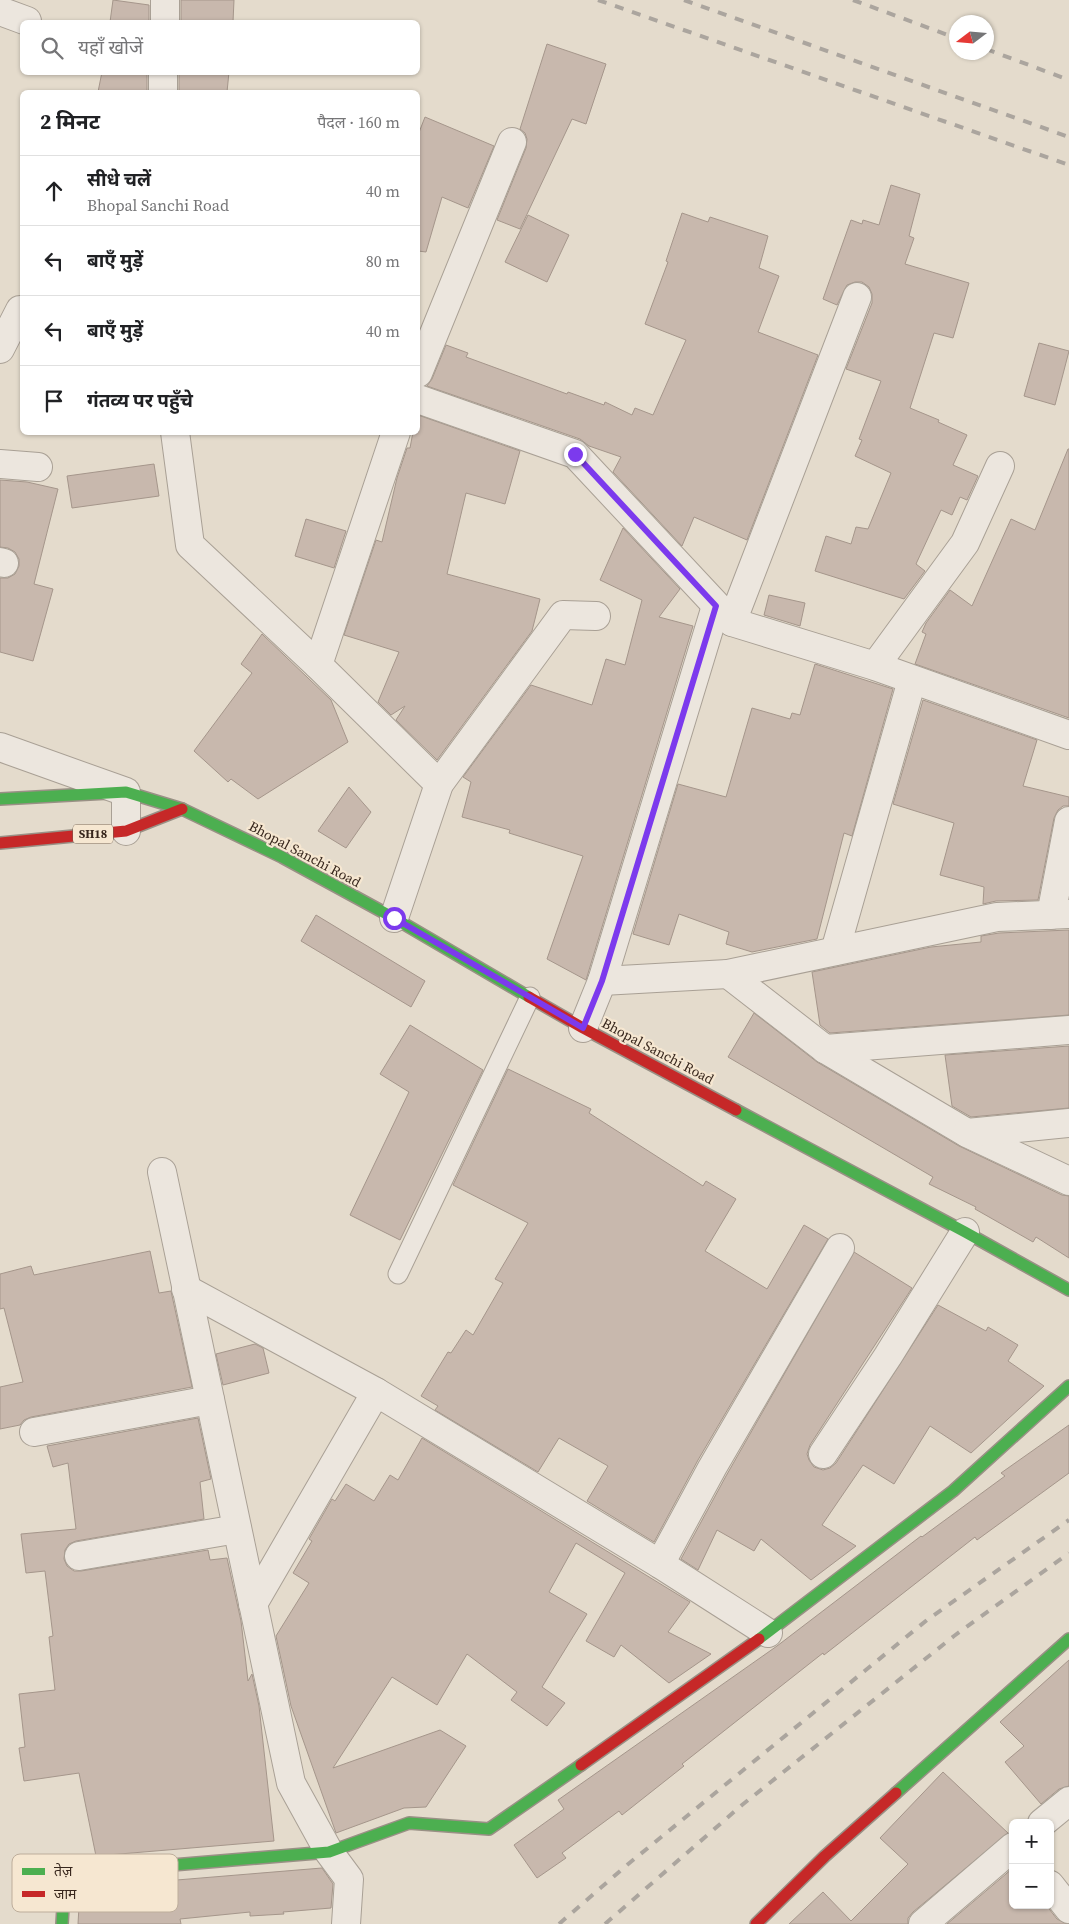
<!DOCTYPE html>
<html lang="hi">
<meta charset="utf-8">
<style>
:root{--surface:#fff;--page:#f2f2f2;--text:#202124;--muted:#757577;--line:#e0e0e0}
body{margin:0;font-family:"Source Serif 4","Noto Sans Devanagari",serif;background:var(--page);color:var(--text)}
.controls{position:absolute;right:15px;bottom:15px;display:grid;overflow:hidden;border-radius:8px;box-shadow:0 1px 4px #0004}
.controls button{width:45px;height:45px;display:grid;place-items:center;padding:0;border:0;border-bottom:1px solid var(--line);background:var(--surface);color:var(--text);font:25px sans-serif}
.compass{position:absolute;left:949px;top:15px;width:45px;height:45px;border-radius:50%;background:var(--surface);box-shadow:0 1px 4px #0004;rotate:254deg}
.stop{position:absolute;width:15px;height:15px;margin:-11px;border:4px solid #7c3aed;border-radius:50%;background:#fff}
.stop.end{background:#7c3aed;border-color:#fff;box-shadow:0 1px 5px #0008}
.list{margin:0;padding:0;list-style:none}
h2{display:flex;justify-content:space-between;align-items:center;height:65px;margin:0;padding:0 20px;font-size:21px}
h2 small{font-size:16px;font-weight:400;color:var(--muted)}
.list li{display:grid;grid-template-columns:32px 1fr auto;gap:15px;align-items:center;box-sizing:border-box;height:70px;padding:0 20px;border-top:1px solid var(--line)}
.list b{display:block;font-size:19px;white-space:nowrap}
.list p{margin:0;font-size:16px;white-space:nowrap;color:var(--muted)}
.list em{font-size:16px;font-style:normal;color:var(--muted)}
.icon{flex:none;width:28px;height:28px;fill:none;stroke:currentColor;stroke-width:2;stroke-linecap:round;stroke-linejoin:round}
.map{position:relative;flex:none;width:1069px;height:1924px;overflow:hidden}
.search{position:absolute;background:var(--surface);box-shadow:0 1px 4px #0004;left:20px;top:20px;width:400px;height:55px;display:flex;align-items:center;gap:12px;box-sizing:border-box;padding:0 18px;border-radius:8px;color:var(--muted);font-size:19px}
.panel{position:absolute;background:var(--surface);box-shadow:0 1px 4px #0004;left:20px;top:90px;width:400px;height:345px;border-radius:8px}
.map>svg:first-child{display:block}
.building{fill:#c8b8ad;stroke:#a5968b}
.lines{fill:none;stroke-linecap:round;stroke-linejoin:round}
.lane-casing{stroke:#a9a095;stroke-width:21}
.street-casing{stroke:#a9a095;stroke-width:30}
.fast-casing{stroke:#999085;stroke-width:14}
.jam-casing{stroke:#999085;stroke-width:14}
.lane{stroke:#ece6de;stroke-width:19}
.street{stroke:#ece6de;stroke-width:28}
.fast{stroke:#4caf50;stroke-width:11}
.jam{stroke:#c62828;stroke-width:11}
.rail{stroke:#aba59e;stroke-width:4;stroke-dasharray:9 9;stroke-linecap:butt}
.route{stroke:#7c3aed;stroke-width:6}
.labels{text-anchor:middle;stroke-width:4.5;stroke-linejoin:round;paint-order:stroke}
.shield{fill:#f6e7d1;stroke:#716153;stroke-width:1}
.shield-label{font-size:12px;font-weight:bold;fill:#38271d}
.street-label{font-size:14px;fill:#38271d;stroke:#f6e7d1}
.key{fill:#f6e7d1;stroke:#bdad9b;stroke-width:1}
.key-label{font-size:14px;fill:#38271d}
</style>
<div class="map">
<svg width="1069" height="1924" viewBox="0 0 1069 1924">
<rect width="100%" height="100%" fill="#e4dbcc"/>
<g class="building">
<path d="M113,0L149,5V22H110Z"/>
<path d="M181,0H234L233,22H181Z"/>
<path d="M547,44L606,64L586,124L572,119L520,229L497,220L526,148L527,139L525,133L520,129Z"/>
<path d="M102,72H147V92H98Z"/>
<path d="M179,72H229L227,92H179Z"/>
<path d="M425,117L494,146L468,208L442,197L426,252L418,251V135Z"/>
<path d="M891,185L920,194L909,236L914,238L905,264L969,283L953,338L934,333L910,408L939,420L938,422L967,435L953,465L978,476L967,500L960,497L952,515L941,510L916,564L925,571L904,599L815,571L826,536L851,544L856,527L868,529L891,473L855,456L862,440L859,439L881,381L846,369L872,303V294L869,287L862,282H855L847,285L837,305L823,299L851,220L862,224L863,220L879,225Z"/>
<path d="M682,213L708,222L710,217L768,236L759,268L779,276L758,332L818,355L747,540L694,517L682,546L613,472L621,457L589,446L580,439L427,386L432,379L446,345L468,353L466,357L567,394L568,392L604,405L605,402L632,415L635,408L653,415L686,340L645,324L668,262L666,261Z"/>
<path d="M528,215L569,235L547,282L505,262Z"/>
<path d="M1039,343L1069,351L1055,405L1024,396Z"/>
<path d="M418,415L520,451L505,504L466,493L447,574L540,599L532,631L437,760L396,720L405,706L391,715L378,702L399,652L344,635L376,540L382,542L397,478L407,448H410L413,432H418Z"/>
<path d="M1068,449H1069V718L915,664L926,634L922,632L926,623L950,590L972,606L1011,519L1035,530Z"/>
<path d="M154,464L159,496L72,508L67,476Z"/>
<path d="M0,480L27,482L58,489L34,584L53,589L33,661L0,652V578H8L15,574L19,566V559L15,552L8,548L0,547Z"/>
<path d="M306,519L346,531L334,568L295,556Z"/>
<path d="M623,528L680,589L659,617L693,626L586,980L547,959L583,856L509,833L510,830L462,817L471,782L463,777L531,685L592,705L606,659L625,665L642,600L600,580Z"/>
<path d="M769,595L805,603L800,626L764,615Z"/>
<path d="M262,634L331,700L348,742L258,799L231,779L228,782L194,751L252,673L241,664Z"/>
<path d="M815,664L893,689L852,836L844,833L817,939L752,952L726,944L729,932L679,914L669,945L633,934L678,784L726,797L752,708L790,719L792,713L800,715Z"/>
<path d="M923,700L1037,740L1023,786L1069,797V806H1063L1058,810L1054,818L1038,900L996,901L983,904L984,887L940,875L954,823L893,804Z"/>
<path d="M349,787L371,812L346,848L318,831Z"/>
<path d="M316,915L425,981L411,1007L301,941Z"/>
<path d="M1069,930V1015L830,1033L820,1025L812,972L931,947L981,942V936L999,933Z"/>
<path d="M754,1013L817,1062L959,1146L1062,1195L1069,1196V1258L1036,1237L1033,1242L975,1209L976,1207L929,1184L933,1177L728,1057Z"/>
<path d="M410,1025L483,1070L400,1240L350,1215L409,1092L380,1074Z"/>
<path d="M1069,1046V1108L971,1117L952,1106L945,1055Z"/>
<path d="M508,1069L591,1109L589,1113L703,1186L706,1181L736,1199L705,1251L767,1289L804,1225L828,1239L698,1460L654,1542L587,1501L608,1466L559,1438L538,1472L435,1410L438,1406L421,1396L448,1352L451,1353L466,1330L473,1335L503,1283L495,1279L528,1223L453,1185Z"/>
<path d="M150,1251L159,1293L171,1291L192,1387L31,1417L24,1420L20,1425L0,1429V1387L23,1382L4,1308L0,1309V1274L31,1266L34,1275Z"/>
<path d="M854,1252L912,1288L810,1445L807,1454L809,1460L814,1467L823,1470L830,1468L836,1463L938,1305L986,1331L988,1327L1018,1345L1008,1361L1044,1386L971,1453L930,1426L894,1484L863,1465L822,1525L856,1546L811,1580L761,1539L754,1551L717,1530L698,1570L681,1559L726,1476Z"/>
<path d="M255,1344L263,1348L269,1373L223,1385L216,1354Z"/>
<path d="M198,1418L211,1479L200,1482L204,1519L76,1541L69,1544L65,1550L64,1559L67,1566L74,1571H81L208,1550L210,1560L227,1558L241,1621L248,1681L252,1674L259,1706L274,1841L96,1856L79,1773L24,1781L19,1748L25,1747L19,1694L55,1690L49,1637L53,1636L45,1571L26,1573L21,1534L76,1529L68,1463L53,1467L47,1446Z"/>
<path d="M1069,1425V1473L977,1540L975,1537L824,1655L823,1653L682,1764L684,1766L622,1815L619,1811L562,1853L566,1858L537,1878L514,1845L564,1809L558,1800L777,1646L921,1536L922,1537L1005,1476L1001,1473Z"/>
<path d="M422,1438L690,1602L668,1632L711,1654L669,1683L621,1645L614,1657L586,1641L625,1573L576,1543L549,1592L587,1614L542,1687L565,1703L547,1726L511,1700L517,1692L467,1654L437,1705L392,1677L333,1768L440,1730L466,1746L426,1807L404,1808L336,1833L291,1706L276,1636L309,1583L293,1573L312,1541L309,1539L332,1499L335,1501L346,1484L374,1501L390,1475L398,1480Z"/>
<path d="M1069,1660V1786L1059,1789L1041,1804L1005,1762L1024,1746L1000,1722Z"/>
<path d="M943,1772L1008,1833L913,1912L908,1918V1924H789L823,1892L851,1921L908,1864L880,1838Z"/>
<path d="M322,1868L333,1884L331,1908L283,1912L284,1914L250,1916V1912L180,1919L181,1924H78L80,1888Z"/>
<path d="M1013,1868V1905H1046L1057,1919L1067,1924H947Z"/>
</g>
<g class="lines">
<defs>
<path id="lane" d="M398,1274L530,997"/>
<g id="street">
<path d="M0,11L27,21"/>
<path d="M165,22V0"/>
<path d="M163,92V72"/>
<path d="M0,349L20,310H22"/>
<path d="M418,373L512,142"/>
<path d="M418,399L575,454L732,622L875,666L1069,735"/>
<path d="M175,432L190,545L318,665L439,784"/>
<path d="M0,464L38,467"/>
<path d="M0,562L4,563"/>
<path d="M732,622L857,297"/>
<path d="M318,665L396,432"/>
<path d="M875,666L965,543L1000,466"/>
<path d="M0,747L126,792V831"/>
<path d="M1051,915L1069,821"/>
<path d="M394,918L439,784L563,615L596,616"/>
<path d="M835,951L912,680"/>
<path d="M728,974L825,1049L967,1133L1069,1181"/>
<path d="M602,981L728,974L997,917L1069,914"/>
<path d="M583,1028L602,981L716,606"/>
<path d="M825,1049L1069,1030"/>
<path d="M967,1133L1069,1123"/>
<path d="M162,1172L291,1783L329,1852L349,1879L346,1924"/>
<path d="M186,1289L376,1392L660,1564L768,1633"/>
<path d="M34,1432L210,1400"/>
<path d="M823,1454L888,1356L965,1232"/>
<path d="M79,1556L237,1529"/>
<path d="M660,1564L712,1468L840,1248"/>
<path d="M253,1604L376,1392"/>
<path d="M1042,1823L1069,1801"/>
<path d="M1050,1885L1069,1909"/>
<path d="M923,1924L1013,1847"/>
</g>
<g id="fast">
<path d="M0,799L126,792L182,809L282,857L394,918L529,997"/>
<path d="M736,1110L965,1232L1069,1290"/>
<path d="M759,1639L953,1491L1069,1386"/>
<path d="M896,1793L1069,1639"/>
<path d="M62,1924L65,1874L329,1852L409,1823L489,1829L581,1765"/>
</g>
<g id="jam">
<path d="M0,843L126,831L182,809"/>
<path d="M529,997L583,1028L736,1110"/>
<path d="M581,1765L759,1639"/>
<path d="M756,1924L825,1856L896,1793"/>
</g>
</defs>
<use href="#lane" class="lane-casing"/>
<use href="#street" class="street-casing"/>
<use href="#fast" class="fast-casing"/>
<use href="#jam" class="jam-casing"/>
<use href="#lane" class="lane"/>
<use href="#street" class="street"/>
<use href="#fast" class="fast"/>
<use href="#jam" class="jam"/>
<g class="rail">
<path d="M598,0L1069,165"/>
<path d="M684,0L1069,137"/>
<path d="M853,0L956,38"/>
<path d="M986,49L1069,80"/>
<path d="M559,1924L627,1865L927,1620L1069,1520"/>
<path d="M605,1924L742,1805L954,1636L1069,1553"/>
</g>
</g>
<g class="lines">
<path class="route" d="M394,918L583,1028L602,981L716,606L575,454"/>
</g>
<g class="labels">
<rect class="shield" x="73" y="824.5" width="40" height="19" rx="4"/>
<g class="shield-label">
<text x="93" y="838">SH18</text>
</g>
<g class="street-label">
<text transform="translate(305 854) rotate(28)" y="5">Bhopal Sanchi Road</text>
<text transform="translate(658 1051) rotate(28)" y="5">Bhopal Sanchi Road</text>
</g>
</g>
<rect x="12" y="1854" width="166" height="58" rx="8" class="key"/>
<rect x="22" y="1868" width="23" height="7" fill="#4caf50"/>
<rect x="22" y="1891" width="23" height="6" fill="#c62828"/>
<g class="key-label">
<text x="54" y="1876">तेज़</text>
<text x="54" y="1899">जाम</text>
</g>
</svg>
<div class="controls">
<button>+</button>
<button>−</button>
</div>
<svg class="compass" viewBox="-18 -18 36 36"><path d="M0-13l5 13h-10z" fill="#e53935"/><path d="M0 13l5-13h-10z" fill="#757577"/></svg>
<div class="stop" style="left:394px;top:918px"></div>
<div class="stop end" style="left:575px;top:454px"></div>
<div class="search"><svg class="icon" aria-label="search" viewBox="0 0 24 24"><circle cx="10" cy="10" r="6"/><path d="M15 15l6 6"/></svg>यहाँ खोजें</div>
<section class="panel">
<h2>2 मिनट<small>पैदल · 160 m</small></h2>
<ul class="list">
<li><svg class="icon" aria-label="ahead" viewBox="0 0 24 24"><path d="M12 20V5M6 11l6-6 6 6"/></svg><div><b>सीधे चलें</b><p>Bhopal Sanchi Road</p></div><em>40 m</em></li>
<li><svg class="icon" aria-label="left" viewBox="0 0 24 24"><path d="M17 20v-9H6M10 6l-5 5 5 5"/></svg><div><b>बाएँ मुड़ें</b></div><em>80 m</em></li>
<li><svg class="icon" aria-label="left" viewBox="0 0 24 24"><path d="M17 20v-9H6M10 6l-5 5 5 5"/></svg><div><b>बाएँ मुड़ें</b></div><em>40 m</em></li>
<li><svg class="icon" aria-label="arrive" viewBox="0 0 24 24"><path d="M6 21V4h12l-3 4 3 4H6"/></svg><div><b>गंतव्य पर पहुँचे</b></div></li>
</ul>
</section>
</div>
